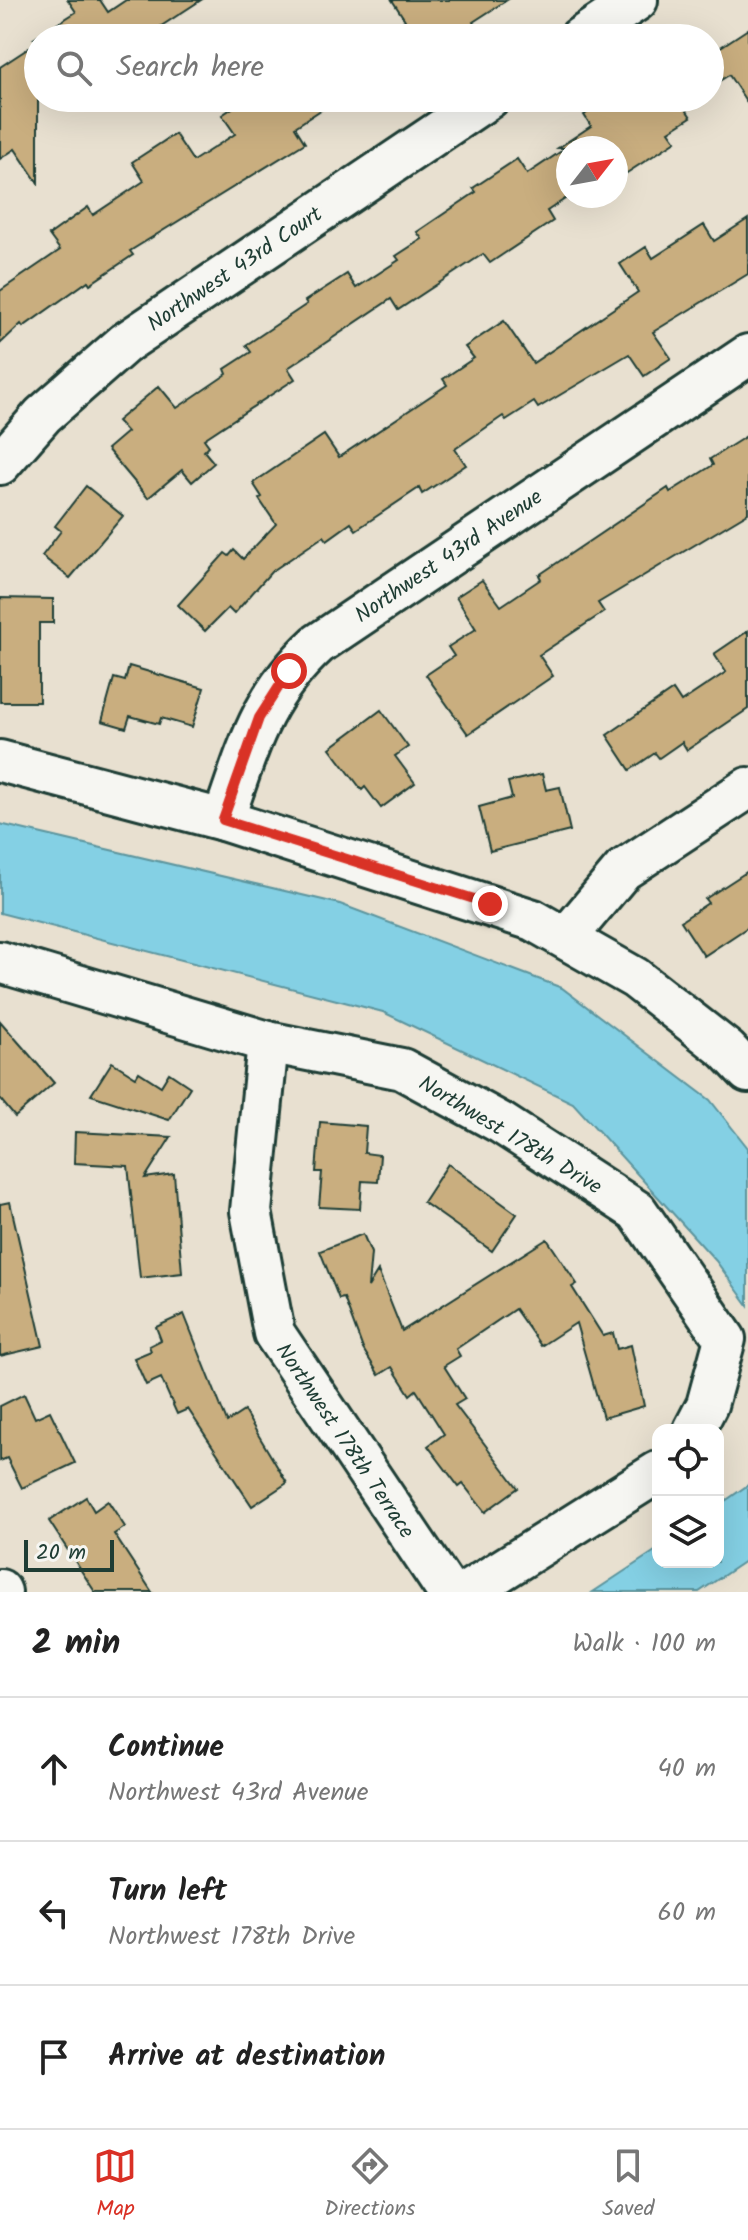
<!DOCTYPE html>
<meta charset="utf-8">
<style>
:root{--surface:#fff;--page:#f2f2f2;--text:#222;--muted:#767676;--line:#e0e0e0;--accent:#d93025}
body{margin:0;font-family:Kalam,sans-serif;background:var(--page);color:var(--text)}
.controls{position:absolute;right:24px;bottom:24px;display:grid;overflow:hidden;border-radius:16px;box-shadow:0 8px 32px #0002}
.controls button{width:72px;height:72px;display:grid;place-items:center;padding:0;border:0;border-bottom:2px solid var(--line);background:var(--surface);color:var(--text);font:40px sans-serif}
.compass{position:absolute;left:556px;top:136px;width:72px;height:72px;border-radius:50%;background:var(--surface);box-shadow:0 8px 32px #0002;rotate:59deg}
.scale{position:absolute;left:24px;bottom:20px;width:90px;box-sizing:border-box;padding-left:8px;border:4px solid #1f3d34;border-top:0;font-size:22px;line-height:28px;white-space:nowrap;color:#1f3d34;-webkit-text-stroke:6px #f6f6f2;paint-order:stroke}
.stop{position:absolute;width:24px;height:24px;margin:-18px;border:6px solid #d93025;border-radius:50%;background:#fff}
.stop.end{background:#d93025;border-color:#fff;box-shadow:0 2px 8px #0008}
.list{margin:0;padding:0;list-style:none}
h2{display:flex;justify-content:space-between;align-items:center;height:104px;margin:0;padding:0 32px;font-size:34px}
h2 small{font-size:26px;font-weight:400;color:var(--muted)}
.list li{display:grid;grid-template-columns:52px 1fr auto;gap:24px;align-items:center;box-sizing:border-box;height:144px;padding:0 32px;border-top:2px solid var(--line)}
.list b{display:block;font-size:30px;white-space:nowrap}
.list p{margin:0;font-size:26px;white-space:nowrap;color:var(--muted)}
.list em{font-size:26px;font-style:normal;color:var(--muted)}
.icon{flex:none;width:44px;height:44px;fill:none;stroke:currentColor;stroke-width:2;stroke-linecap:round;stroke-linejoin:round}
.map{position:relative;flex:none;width:748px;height:1592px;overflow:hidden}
.search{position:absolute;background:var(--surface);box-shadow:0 8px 32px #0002;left:24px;right:24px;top:24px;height:88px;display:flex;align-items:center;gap:20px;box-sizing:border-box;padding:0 28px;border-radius:44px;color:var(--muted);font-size:30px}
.sheet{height:536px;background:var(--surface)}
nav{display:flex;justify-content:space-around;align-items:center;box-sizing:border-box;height:112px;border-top:2px solid var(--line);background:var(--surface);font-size:22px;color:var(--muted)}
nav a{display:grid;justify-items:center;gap:4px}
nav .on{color:var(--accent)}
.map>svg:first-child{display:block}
.water{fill:#84d0e4;stroke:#5c959e;stroke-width:2}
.building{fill:#c9ae7f;stroke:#1f3d34;stroke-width:2}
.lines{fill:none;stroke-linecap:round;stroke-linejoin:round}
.minor-casing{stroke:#1f3d34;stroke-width:46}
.minor{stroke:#f6f6f2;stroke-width:40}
.route{stroke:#d93025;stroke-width:10}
.labels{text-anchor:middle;stroke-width:7;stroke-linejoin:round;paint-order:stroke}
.street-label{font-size:22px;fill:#1f3d34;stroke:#f6f6f2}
</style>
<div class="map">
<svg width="748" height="1592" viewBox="0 0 748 1592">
<rect width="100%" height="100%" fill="#e8e0d0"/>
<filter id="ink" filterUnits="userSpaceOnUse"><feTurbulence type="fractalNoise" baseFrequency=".0125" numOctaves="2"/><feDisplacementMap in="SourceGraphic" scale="16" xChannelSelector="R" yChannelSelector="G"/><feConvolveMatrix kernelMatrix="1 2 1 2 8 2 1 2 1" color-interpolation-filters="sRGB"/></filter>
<g filter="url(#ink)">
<g class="water">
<path d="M0,824L340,904L562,988L710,1100L748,1148V1305L716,1261L573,1103L383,1012L0,913Z"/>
<path d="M748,1485V1559L699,1592H593L658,1549V1562H718V1506Z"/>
</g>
<g class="building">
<path d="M68,0H100L108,12L126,0H201L143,38L136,28L125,38H35L76,12Z"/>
<path d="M392,0H507L473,22L476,27L460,38H378L405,20Z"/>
<path d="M748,29V104L729,75L710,87V54Z"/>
<path d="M38,42V183L15,149L0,159V67Z"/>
<path d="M247,98H339L295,127L305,143L130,251L133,255L90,284L88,281L23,327L21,324L0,344V291L60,250L49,235L88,207L93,215L144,181L132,162L175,134L193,161L235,134L222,115Z"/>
<path d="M609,98H678L691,117L669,131L676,141L616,180V148H568V197L547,211L553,221L490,263L483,254L398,310L391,299L288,368L295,379L204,439L209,446L204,451L214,463L192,482L182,470L148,498L107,449L127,432L117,421L159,386L177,408L227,374L225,369L251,352L246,345L307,304L305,301L347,274L356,288L399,260L396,256L422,239L417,232L476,192L473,188L517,159L527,174L566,148H558L591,126L584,115Z"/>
<path d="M748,219V274L653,332L671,358L644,376L629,354L538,408L534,402L506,420L503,416L455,449L466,465L422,494L419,488L356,530L351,523L327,540L324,536L271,572L234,614L228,608L205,631L178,605L225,553L229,556L234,550L243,559L276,524L259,499L262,497L253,483L324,435L339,457L447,385L443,379L474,358L465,347L504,321L533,363L638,292L620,264L646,247L653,258L704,225L714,241Z"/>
<path d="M748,435V513L598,603L604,612L539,655L553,676L468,734L426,675L454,656L448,647L476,629L456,597L482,580L501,606L541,579L539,575L668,488L670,492L713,465L710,459Z"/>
<path d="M86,486L123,516L70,578L42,556L61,531L55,526Z"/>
<path d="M0,598L53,599V623H39V702H0Z"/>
<path d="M748,631V709L687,750L682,742L659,758L655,753L630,770L607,735L673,690L681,702L726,672L714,654Z"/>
<path d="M129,666L204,688L192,727L161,718L159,724L130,716L126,728L102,721L114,678L125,681Z"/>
<path d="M381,710L408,747L395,756L415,783L381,808L365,787L362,790L330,748Z"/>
<path d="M542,774L546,790L560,787L570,831L490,851L479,807L512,798L508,782Z"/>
<path d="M748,871V927L704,956L681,921L708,903L705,899Z"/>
<path d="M0,1021L54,1083L15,1117L0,1099Z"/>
<path d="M112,1062L136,1077L139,1072L161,1086L169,1073L190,1087L169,1120L91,1095Z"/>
<path d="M320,1122L366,1126L364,1153L380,1155L378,1182L362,1181L360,1209L319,1207L322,1172H316Z"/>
<path d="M75,1132L171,1137L145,1178L174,1174L182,1273L140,1278L128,1166L74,1163Z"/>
<path d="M448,1164L517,1214L492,1251L423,1202Z"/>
<path d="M10,1202L43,1346L0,1356V1204Z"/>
<path d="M363,1234L371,1253L368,1287L378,1271L402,1331L547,1239L577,1284L572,1287L603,1336L613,1333L617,1349L631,1345L644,1406L603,1418L576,1323L541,1346L515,1309L456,1349L460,1356L444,1366L465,1399L455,1405L518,1488L485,1512L463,1484L459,1487L428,1446L444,1434L416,1390L410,1395L392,1367L379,1375L363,1349L344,1298L339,1299L320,1251Z"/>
<path d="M184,1314L227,1422L244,1411L287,1483L252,1506L188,1409L177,1414L161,1378L146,1385L134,1358L151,1351L149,1346L161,1340L156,1327Z"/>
<path d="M24,1394L35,1418L50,1411L75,1463L22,1488L7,1458L0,1461V1406Z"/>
<path d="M86,1497L94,1511L108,1501L125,1527L114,1534L152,1592H95L49,1521Z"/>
</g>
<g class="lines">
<defs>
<g id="minor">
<path d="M580,38L637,0"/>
<path d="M0,464L43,415L125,343L489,98"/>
<path d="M0,761L223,820L533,920L635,978L727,1050L748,1072"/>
<path d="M223,820C248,749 260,697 318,644L748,355"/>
<path d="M566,938L623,870L748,788"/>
<path d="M0,962L268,1042L402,1069L501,1123L637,1211L725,1339L707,1405L694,1430"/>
<path d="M268,1042L251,1211L274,1333L448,1592"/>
<path d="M0,1590L1,1592"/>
<path d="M467,1592L658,1472"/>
</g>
</defs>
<use href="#minor" class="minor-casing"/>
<use href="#minor" class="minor"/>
</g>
</g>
<g class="lines" filter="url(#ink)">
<path class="route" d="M289,671L259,718L223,820L490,904"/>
</g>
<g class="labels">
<g class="street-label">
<text transform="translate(234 268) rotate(-34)" y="8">Northwest 43rd Court</text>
<text transform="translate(448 555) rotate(-34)" y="8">Northwest 43rd Avenue</text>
<text transform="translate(511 1134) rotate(31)" y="8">Northwest 178th Drive</text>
<text transform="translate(346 1440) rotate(56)" y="8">Northwest 178th Terrace</text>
</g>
</g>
</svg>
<div class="controls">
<button><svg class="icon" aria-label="locate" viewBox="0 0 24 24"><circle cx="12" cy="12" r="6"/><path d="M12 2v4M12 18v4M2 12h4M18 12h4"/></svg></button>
<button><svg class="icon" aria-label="layers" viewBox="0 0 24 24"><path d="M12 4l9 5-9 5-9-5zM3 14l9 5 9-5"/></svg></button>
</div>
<svg class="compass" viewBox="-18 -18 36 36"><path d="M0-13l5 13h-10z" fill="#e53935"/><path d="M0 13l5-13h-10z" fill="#767676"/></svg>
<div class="scale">20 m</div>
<div class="stop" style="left:289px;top:671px"></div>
<div class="stop end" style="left:490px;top:904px"></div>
<div class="search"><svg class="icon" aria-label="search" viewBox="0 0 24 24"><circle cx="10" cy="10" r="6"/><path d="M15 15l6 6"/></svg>Search here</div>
</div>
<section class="sheet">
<h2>2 min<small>Walk · 100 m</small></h2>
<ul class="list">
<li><svg class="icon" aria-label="ahead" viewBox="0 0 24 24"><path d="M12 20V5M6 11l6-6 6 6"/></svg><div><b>Continue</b><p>Northwest 43rd Avenue</p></div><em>40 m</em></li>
<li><svg class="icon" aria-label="left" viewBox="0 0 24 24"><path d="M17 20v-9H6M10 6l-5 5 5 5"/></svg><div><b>Turn left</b><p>Northwest 178th Drive</p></div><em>60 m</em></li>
<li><svg class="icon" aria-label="arrive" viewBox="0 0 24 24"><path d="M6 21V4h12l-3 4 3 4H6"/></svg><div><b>Arrive at destination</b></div></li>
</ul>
</section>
<nav>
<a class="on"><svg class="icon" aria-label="map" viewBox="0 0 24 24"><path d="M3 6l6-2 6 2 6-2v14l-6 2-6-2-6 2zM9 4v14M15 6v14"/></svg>Map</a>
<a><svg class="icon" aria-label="directions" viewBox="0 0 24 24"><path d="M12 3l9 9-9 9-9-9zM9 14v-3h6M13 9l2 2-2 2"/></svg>Directions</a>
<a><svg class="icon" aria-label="saved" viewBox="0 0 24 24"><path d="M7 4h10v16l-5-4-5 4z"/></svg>Saved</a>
</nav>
